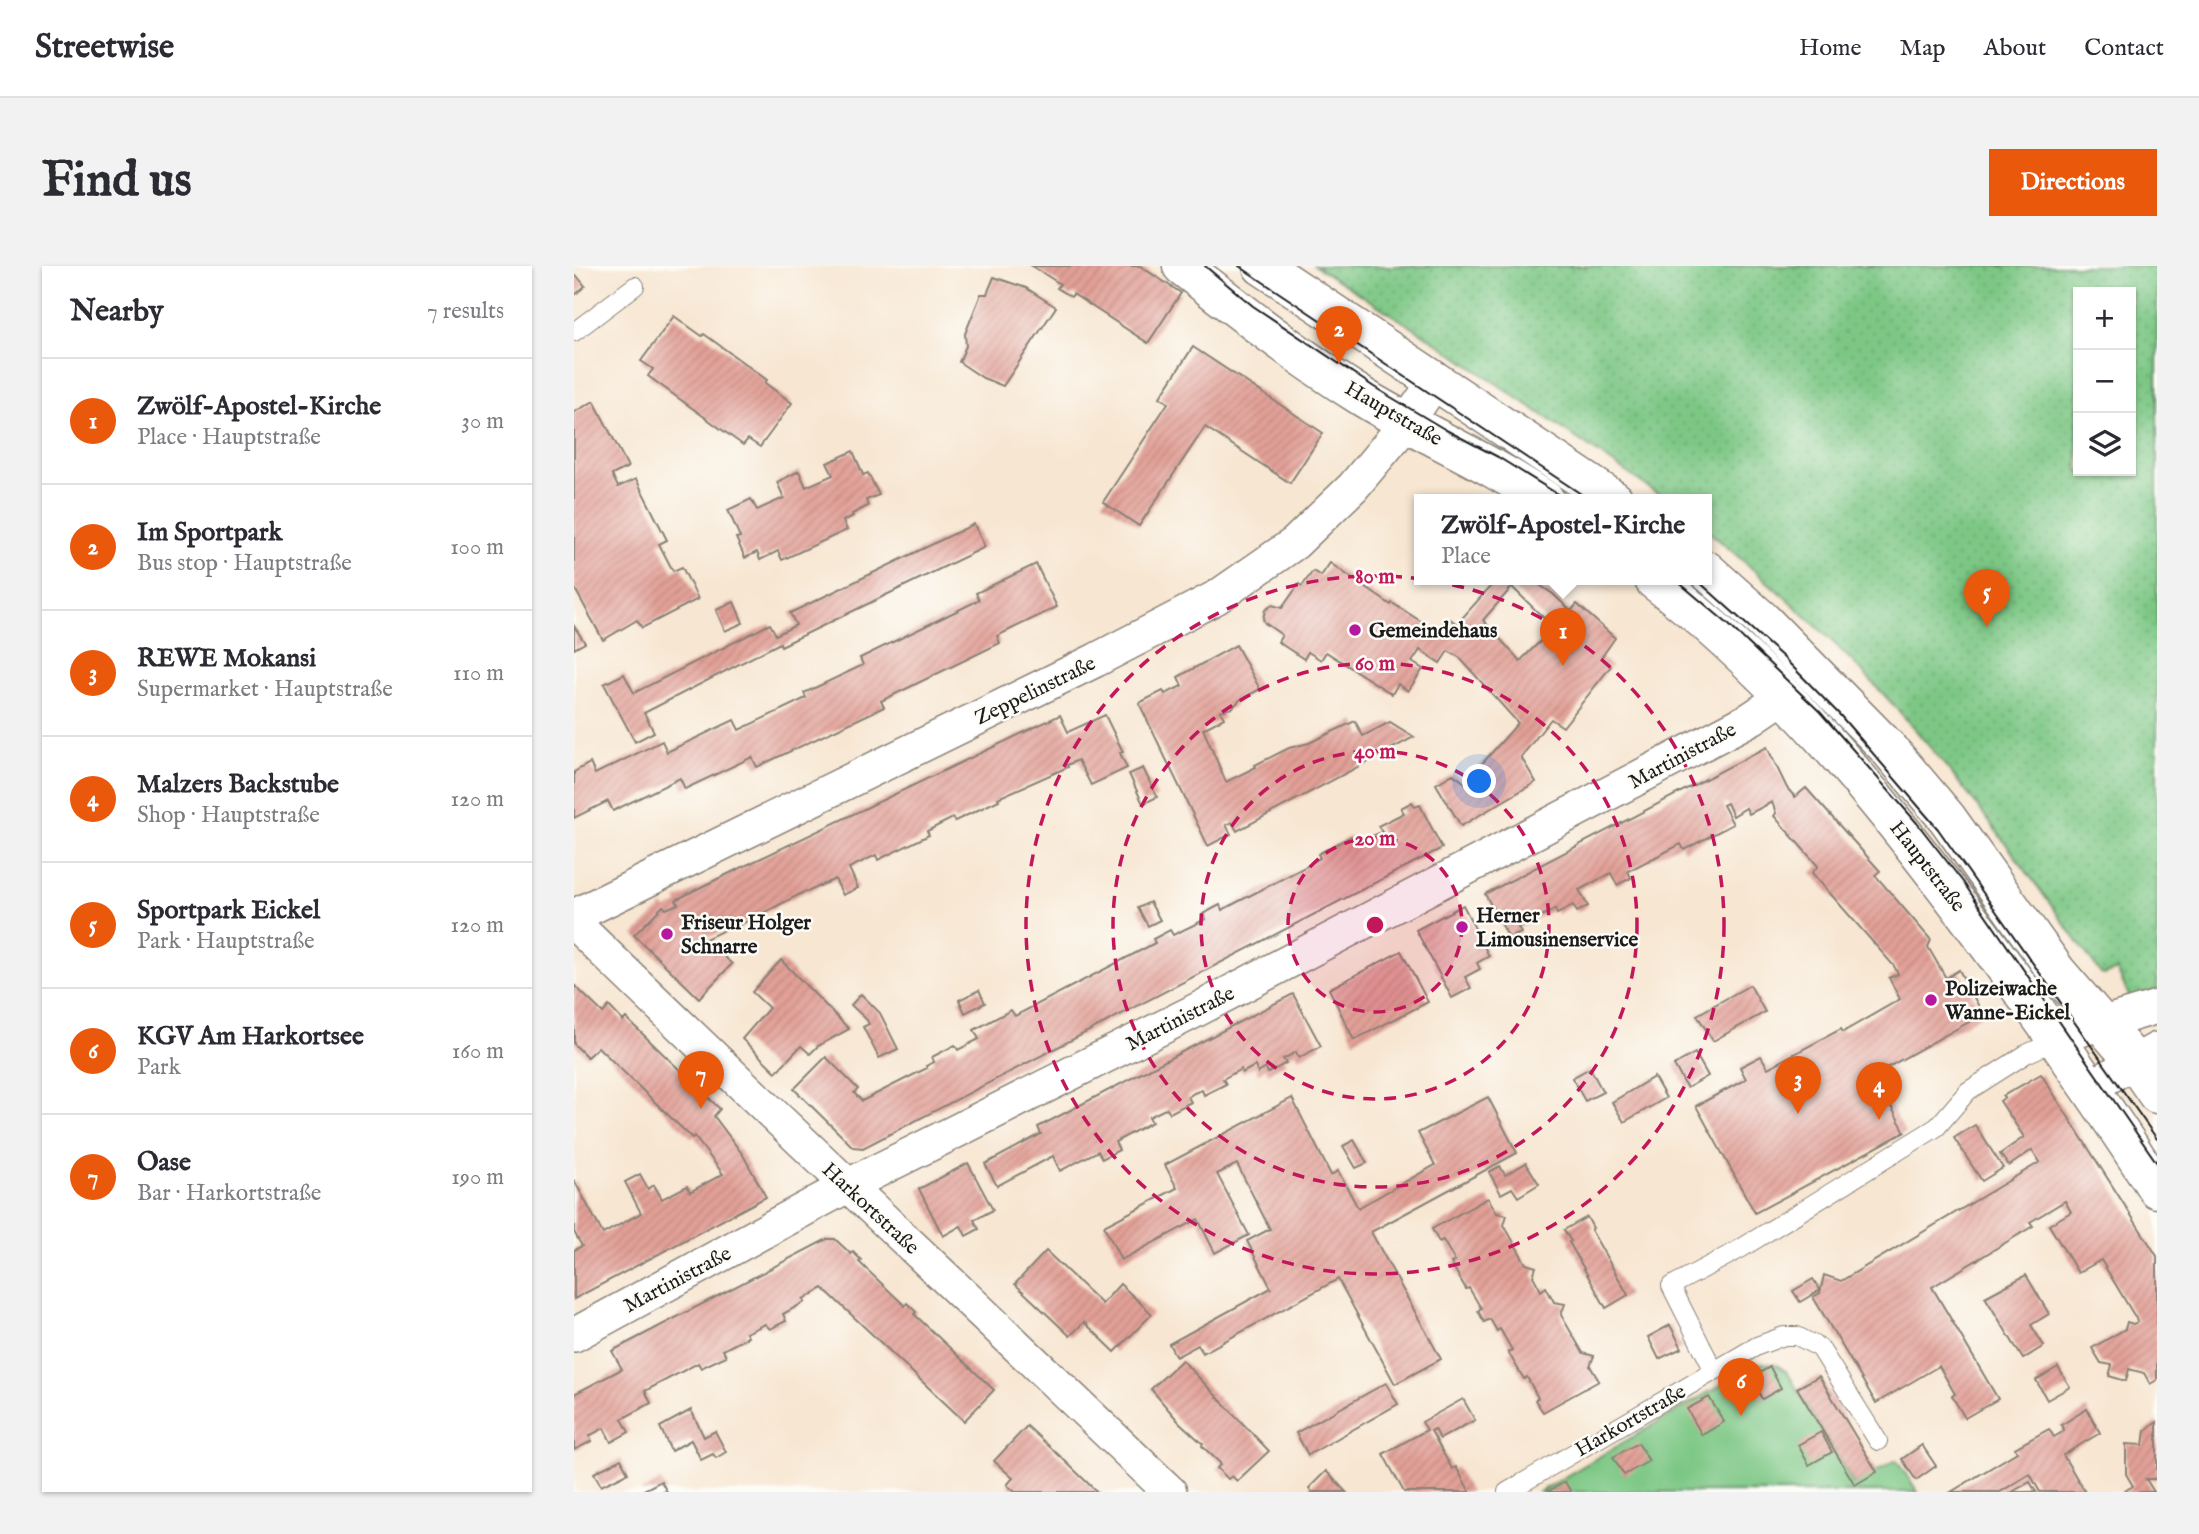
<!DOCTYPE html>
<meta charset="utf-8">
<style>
:root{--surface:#fff;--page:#f2f2f3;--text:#2b2b33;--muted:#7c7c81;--line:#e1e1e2;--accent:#ea580c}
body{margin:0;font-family:"IM FELL English",serif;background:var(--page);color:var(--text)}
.controls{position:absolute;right:21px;top:21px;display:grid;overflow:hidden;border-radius:0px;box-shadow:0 2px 5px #0004}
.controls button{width:63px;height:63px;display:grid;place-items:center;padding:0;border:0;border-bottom:2px solid var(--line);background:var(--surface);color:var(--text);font:35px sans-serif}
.you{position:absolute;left:906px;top:516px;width:24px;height:24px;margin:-18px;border:5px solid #fff;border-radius:50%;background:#1a73e8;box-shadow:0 0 0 10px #1a73e833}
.badge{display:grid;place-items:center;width:46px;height:46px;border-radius:50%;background:var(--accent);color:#fff;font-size:23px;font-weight:700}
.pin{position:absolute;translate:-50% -58px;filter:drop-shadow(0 2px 4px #0008)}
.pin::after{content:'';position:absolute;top:37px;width:24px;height:21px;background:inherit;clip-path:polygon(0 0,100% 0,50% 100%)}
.popup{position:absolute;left:840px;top:228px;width:298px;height:91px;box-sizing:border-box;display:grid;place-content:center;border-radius:0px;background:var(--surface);filter:drop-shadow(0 2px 5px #0005);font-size:23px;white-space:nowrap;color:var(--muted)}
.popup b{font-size:26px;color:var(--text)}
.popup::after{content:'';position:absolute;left:50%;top:100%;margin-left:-14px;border:14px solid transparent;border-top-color:var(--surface)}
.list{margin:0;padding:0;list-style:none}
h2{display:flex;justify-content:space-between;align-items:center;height:91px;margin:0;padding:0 28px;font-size:30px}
h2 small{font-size:23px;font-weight:400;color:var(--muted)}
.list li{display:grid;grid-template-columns:46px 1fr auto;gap:21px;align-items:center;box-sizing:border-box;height:126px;padding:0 28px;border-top:2px solid var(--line)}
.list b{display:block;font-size:26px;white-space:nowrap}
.list p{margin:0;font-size:23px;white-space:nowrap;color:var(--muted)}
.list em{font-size:23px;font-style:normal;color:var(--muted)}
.icon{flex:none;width:38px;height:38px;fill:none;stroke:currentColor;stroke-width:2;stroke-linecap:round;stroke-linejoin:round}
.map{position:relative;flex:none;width:1583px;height:1226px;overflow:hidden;border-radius:0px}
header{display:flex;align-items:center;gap:42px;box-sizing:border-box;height:98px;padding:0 35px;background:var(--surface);border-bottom:2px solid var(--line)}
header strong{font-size:33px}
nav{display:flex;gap:38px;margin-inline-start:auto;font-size:24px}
.intro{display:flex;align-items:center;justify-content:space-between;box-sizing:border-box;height:168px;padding:0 42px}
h1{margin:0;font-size:49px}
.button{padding:18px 32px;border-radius:0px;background:var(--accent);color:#fff;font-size:24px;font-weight:700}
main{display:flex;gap:42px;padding:0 42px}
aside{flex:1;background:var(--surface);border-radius:0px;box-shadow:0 2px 5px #0004}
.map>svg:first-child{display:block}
.grass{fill:url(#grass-dots);stroke:#4c7250;stroke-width:2;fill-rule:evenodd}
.garden{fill:#7dc785;stroke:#4c7250;stroke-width:2}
.building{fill:url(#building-hatch);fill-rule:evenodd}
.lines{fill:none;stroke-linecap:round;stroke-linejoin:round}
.lane-casing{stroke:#8a8176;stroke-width:20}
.street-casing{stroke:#8a8176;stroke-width:36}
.secondary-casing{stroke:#8a8176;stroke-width:41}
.lane{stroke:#fff;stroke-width:18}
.street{stroke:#fff;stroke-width:33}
.secondary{stroke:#fff;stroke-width:38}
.tram{stroke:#1c1c1c;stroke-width:2}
.ring{fill:none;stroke:#c2185b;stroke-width:3.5;stroke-dasharray:12 9}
.poi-dot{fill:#b5179e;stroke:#fdfcf7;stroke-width:2.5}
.labels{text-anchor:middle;stroke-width:5;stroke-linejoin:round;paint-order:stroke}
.street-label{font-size:21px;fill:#1c1c1c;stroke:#fdfcf7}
.poi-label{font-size:21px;font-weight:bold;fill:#1c1c1c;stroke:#fdfcf7;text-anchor:start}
.centre{fill:#c2185b;stroke:#fdfcf7;stroke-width:3.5}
.ring-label{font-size:21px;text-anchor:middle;font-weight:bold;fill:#c2185b;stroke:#fdfcf7;stroke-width:5;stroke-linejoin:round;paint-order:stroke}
</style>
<header>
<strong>Streetwise</strong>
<nav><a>Home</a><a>Map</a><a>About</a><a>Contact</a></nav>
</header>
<div class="intro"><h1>Find us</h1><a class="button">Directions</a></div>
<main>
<aside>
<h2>Nearby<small>7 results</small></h2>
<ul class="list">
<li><span class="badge">1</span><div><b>Zwölf-Apostel-Kirche</b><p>Place · Hauptstraße</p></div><em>30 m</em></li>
<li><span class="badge">2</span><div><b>Im Sportpark</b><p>Bus stop · Hauptstraße</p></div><em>100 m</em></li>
<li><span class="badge">3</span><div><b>REWE Mokansi</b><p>Supermarket · Hauptstraße</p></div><em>110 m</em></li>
<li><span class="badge">4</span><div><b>Malzers Backstube</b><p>Shop · Hauptstraße</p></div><em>120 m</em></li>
<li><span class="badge">5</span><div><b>Sportpark Eickel</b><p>Park · Hauptstraße</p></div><em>120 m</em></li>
<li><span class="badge">6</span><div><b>KGV Am Harkortsee</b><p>Park</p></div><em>160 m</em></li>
<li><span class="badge">7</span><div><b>Oase</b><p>Bar · Harkortstraße</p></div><em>190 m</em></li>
</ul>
</aside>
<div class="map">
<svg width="1583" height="1226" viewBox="0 0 1583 1226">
<defs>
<pattern id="grass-dots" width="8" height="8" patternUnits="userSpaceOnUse" patternTransform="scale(1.75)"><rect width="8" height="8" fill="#7dc785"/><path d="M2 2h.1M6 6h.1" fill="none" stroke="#6baa72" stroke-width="1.8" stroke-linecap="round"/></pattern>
<pattern id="building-hatch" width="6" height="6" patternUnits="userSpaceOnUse" patternTransform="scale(1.75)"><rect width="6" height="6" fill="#e2a097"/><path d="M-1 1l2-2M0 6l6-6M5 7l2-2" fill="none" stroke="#c18982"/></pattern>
</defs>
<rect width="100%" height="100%" fill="#fdfcf7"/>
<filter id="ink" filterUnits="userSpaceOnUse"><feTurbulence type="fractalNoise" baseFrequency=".0143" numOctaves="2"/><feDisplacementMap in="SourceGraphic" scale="14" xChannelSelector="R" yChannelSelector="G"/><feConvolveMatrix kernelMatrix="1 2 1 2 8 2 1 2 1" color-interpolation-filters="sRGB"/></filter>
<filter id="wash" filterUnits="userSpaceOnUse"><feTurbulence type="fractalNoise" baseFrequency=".00686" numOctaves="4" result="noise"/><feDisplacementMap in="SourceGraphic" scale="28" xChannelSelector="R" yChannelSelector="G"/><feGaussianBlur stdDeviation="1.57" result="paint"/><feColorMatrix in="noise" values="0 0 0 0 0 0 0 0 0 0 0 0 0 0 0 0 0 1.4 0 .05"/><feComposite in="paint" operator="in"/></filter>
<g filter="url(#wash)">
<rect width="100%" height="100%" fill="#f7e6d1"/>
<path class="grass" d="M741,0H1583V726L1557,734L1543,704L1530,709L1527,708C1455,609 1385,508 1301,419C1249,363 1191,313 1133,264L1132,234H1093L866,79ZM1504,26H1557V205H1504Z"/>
<path class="garden" d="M1189,1097L1203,1099L1213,1106L1280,1218L1322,1194L1344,1226H965L1183,1098Z"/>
<g id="blocks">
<g class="building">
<path d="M458,0H566L607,27L574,77L499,28L497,31L483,22L486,18Z"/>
<path d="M3,10L11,20L0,30V12Z"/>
<path d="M420,11L452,22L482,41L429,120L409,112L385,96L392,80L391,68L407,28H413Z"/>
<path d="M100,50L128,70L130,68L193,114L191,117L218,137L186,181L174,173L169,179L74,110L79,103L67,95Z"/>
<path d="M619,81L749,167L716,217L631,161L565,260L529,236L594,137L586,131Z"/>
<path d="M20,135L54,201L38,209L44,221L62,213L93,274L85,278L99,305L108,301L124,333L68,362L63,354L29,374L0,321V146Z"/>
<path d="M279,185L289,209L294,207L305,229L292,234L294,240L278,248L279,250L269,255L273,264L208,294L204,285L186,294L183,286L171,292L162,272L166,271L154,244L177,233L183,244L210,232L203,216L225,205L232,221L259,209L253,197Z"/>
<path d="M400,258L411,281L207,380L206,377L70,447L80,466L61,476L30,418L50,408L60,427L196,358L202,369L222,359L216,347Z"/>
<path d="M756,297L817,339L818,337L867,368L876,353L883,358L922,314H958L979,328L997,345L1003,338L1041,372L1027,392L1037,400L989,461L977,453L947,491L962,516L887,560L862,518L879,508L891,517L944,457L885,391L874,385L866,397L846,384L838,396L849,403L834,425L824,418L818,428L752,386L747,394L734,386L730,393L704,376L708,369L691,357L689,353L691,344L698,339L708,342L725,318L728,320L739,305L747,310ZM938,321L980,362L946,395L909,354Z"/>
<path d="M462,298L483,341L423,370L426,377L307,435L310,441L183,501L178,491L111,523L106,512L39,545L34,535L0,552V506L16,497L21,508L88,475L93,486L160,454L165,464L232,432L230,427L289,399L286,392L405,334L402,327Z"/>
<path d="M160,336L169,357L151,365L142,344Z"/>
<path d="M0,360L11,377L0,383Z"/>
<path d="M662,379L686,423L666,434L658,442L646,445L650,452L629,463L652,516L682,501L681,499L715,482L735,477L781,455L789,470L816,456L840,471L663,565L658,556L652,559L657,568L634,580L565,437L589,425L591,428L608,420L604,411Z"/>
<path d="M486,449L494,466L531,449L549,486L546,487L553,502L517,519L504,494L493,499L494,501L424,532L425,534L381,555L379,552L353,565L355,569L304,594L302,589L275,602L284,622L269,629L261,613L233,626L232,625L164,660L163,658L131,673L158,698L125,732L60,669L89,640L92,643L104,638L102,634L129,620Z"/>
<path d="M1193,481L1213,522L1221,531L1232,522L1306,605L1301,609L1357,674L1354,681L1372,712L1385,704L1409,748L1300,809L1331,866L1181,947L1122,840L1172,813L1166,801L1187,790L1194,802L1267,763L1269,766L1326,733L1315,712L1324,708L1320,700L1238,607L1244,600L1200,550L1202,547L1198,536L1175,548L1172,542L1159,550L1153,537L1149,539L1159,558L1110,584L1107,578L1054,605L1057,612L1043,619L1037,607L1005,624L1014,640L1003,646L999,639L983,648L981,643L944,662L947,667L935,672L911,628Z"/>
<path d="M569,502L583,531L569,538L555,508Z"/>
<path d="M838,536L841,541L846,539L868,582L289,882L279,881L220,823L252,791L284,823L280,827L288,835L353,802L352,800L360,796L358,791L381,779L384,784L405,773L400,764L437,744L441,750L581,677L579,673L596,664L599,669L632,653L629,648L646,639L648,644L735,599L746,592L744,588L777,570L781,577L808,566L804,560L830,547L827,542Z"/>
<path d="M576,636L586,654L574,660L564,642Z"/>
<path d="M889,639L915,690L903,697L906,703L891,711L897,722L878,732L842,664Z"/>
<path d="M827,685L854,736L780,774L755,723Z"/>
<path d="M207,694L275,763L244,780L236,788L227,780L202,806L168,773L195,742L178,726Z"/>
<path d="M0,719L29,747L35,740L49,755L52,752L146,843L140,850L169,889L192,931L0,1033V984L8,980L0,966V914L29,968L67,947L51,916L66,908L74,923L80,919L88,933L113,920L116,926L149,908L120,870L118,872L24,781L13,791L0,778Z"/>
<path d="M1176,719L1191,746L1139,775L1123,749Z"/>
<path d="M405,724L411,737L391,747L385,734Z"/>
<path d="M287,728L306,747L324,783L305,792L289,761L295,758L293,754L277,739Z"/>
<path d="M719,728L747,780L725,792L722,786L709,793L712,797L694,807L692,802L684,807L681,800L668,807L667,803L649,813L652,818L630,829L628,824L620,827L614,831L617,836L596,847L593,842L575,851L578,856L541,876L545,884L528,893L524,885L486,905L479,890L423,920L411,898L467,868L464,861Z"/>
<path d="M1121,787L1134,810L1113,822L1100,799Z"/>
<path d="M1016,802L1029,826L1011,835L998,812Z"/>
<path d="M1467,808L1583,990V1114L1576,1118L1570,1107L1555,1103L1552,1115L1535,1110L1538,1099L1527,1097L1518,1082L1551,1063L1553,1056L1559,1058L1564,1056L1527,994L1504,1007L1475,959L1497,946L1491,935L1456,956L1459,960L1358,1021L1424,1133L1391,1152L1378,1130L1381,1128L1365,1100L1302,1137L1239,1031L1246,1027L1250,1009L1267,1015L1466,896L1458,884L1435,900L1426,888L1450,871L1426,835L1430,832L1429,830Z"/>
<path d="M1080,811L1092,832L1050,856L1038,836Z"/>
<path d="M914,831L943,887L797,966L867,1093L821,1118L764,1013L629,1087L624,1079L602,1091L595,1078L697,1022L673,975L696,963L663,898L643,908L675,969L641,987L624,953L547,994L530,960L603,922L591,899L718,832L757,909L764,905L784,942L861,899L844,867Z"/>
<path d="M1401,859L1429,902L1408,915L1380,872Z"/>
<path d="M780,874L793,897L782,902L769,880Z"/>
<path d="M394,897L419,944L400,954L405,963L392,970L387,960L369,970L345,923Z"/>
<path d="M952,897L965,918L944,931L938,922L927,928L915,906L926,900L931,909Z"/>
<path d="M914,932L923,947L933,949L930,959L952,998L962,1001L959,1010L967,1025L972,1021L980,1036L991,1038L987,1049L1009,1087L1020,1090L1016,1100L1025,1115L969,1146L961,1134L964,1132L953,1111L950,1113L934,1086L938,1084L926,1063L923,1065L916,1053L910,1056L904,1045L907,1042L895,1022L892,1023L877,997L881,995L869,974L865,976L858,963Z"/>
<path d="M1013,951L1019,962L1017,964L1054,1029L1032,1042L995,976L997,975L990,964Z"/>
<path d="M253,973H261L277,988L279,986L287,994L285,996L331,1040L333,1037L342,1046L340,1048L420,1124L390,1155L249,1022L229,1033L231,1036L209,1048L212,1055L196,1063L191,1058L172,1067L174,1071L149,1084L152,1090L127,1102L124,1097L71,1125L77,1137L48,1153L55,1166L37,1176L30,1162L15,1170L18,1175L0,1184V1128L48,1103L38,1085Z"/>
<path d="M472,985L528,1038L546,1018L578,1048L541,1086L510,1056L496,1070L441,1018Z"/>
<path d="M1452,1009L1475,1048L1457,1059L1470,1080L1449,1093L1411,1031Z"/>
<path d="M1239,1013L1246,1024L1226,1036L1219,1025Z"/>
<path d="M1096,1059L1108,1082L1085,1093L1074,1071Z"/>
<path d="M608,1094L695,1185L663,1215L658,1210L654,1213L643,1202L647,1198L628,1180L629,1178L605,1156L577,1123Z"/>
<path d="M1196,1101L1207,1122L1188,1133L1177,1112Z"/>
<path d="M1484,1101L1496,1121L1473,1134L1462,1114Z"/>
<path d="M1245,1110L1303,1206L1281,1219L1223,1122Z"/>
<path d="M812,1117L824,1138L734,1189L722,1167Z"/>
<path d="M1135,1131L1150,1156L1128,1169L1113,1143Z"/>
<path d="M889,1133L901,1154L866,1173L861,1163L857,1165L878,1203L882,1201L896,1226H830L809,1188L853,1164L848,1156Z"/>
<path d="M1513,1143L1526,1167L1489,1189L1511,1226H1466L1456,1208L1426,1226H1377L1443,1186L1441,1182L1475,1163L1480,1171L1490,1165L1487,1159Z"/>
<path d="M117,1144L130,1171L141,1165L152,1186L142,1192L139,1188L127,1194L117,1174L97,1185L86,1161Z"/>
<path d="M1583,1156V1213H1572L1580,1226H1549L1559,1220L1552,1208V1178L1569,1179L1571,1165Z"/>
<path d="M453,1160L488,1192L523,1226H441L433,1219L439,1212L420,1195Z"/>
<path d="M1247,1166L1258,1186L1235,1199L1224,1179Z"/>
<path d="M1064,1177L1075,1195L1050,1209L1039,1191Z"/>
<path d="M1348,1179L1362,1200L1342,1214L1328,1193Z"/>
<path d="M47,1193L54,1207L27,1220L20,1207Z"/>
<path d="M752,1205L772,1226H738L735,1222Z"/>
<path d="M87,1215L93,1226H66Z"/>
<path d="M991,1216L997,1226H973Z"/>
<path d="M1456,1216L1462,1226H1438Z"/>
</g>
</g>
</g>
<g filter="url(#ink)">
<use href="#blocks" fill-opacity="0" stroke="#8a8176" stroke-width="2"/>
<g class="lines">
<defs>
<g id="lane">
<path d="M0,66L61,20"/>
<path d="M1140,1105L1097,1020L1166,983L1363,861L1394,825L1452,788L1483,774"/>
<path d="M933,1226L1183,1080L1210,1070H1223L1246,1082L1304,1175"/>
</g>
<g id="street">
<path d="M0,650L522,394L643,331L721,277L779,221L834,155L861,115"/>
<path d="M0,657C197,848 398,1036 596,1226"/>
<path d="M1483,774L1506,764L1583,741"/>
<path d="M1515,822L1583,783"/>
<path d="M0,1069L275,919L617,747L1178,452L1209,431"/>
</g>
<g id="secondary">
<path d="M608,0C667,46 726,92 790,132C849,168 913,195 971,234"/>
<path d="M688,0L1040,234"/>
<path d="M1132,304L1188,354L1313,481L1373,552L1483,706L1561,796L1583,828"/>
<path d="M1080,314C1205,409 1306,533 1399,658C1463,744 1525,833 1583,923"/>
</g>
</defs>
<use href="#lane" class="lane-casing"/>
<use href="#street" class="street-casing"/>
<use href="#secondary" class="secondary-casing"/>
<use href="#lane" class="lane"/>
<use href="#street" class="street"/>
<use href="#secondary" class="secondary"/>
<g class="tram">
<path d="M631,0L679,40L800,121L872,164L924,191L993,234"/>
<path d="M665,0L1016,234"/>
<path d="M1102,314L1154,358L1246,446L1343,557L1389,616L1583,897"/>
<path d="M1123,314L1210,392L1265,448L1364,563L1583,873"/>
</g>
</g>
</g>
<circle cx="801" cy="659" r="87" fill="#c2185b" fill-opacity=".12"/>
<g class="ring">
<circle cx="801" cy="659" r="87"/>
<circle cx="801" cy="659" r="174"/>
<circle cx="801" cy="659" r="262"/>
<circle cx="801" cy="659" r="349"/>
</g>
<g class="poi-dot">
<circle cx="781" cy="364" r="7"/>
<circle cx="888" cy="661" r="7"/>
<circle cx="93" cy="668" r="7"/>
<circle cx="1357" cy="734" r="7"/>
</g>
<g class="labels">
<g class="street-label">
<text transform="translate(820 147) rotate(30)" y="7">Hauptstraße</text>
<text transform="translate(461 424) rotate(-26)" y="7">Zeppelinstraße</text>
<text transform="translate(1108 489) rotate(-28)" y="7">Martinistraße</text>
<text transform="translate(1354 600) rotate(52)" y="7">Hauptstraße</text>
<text transform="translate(606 752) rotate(-27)" y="7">Martinistraße</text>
<text transform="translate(297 942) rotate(43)" y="7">Harkortstraße</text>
<text transform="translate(103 1013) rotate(-28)" y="7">Martinistraße</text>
<text transform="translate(1056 1154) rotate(-30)" y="7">Harkortstraße</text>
</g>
<g class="poi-label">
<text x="795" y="371">Gemeindehaus</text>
<text x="902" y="656">Herner<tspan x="902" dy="24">Limousinenservice</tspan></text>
<text x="107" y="663">Friseur Holger<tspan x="107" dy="24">Schnarre</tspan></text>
<text x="1371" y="729">Polizeiwache<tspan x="1371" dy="24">Wanne-Eickel</tspan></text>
</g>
</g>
<circle cx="801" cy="659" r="10" class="centre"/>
<g class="ring-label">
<text x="801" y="317">80 m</text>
<text x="801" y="404">60 m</text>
<text x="801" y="492">40 m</text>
<text x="801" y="579">20 m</text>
</g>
</svg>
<div class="controls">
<button>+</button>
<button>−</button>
<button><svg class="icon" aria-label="layers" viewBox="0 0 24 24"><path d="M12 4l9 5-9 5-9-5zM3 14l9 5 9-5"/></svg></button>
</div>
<div class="you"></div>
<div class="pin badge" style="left:989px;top:400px">1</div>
<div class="popup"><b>Zwölf-Apostel-Kirche</b>Place</div>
<div class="pin badge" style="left:765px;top:98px">2</div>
<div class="pin badge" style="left:1224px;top:848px">3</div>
<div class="pin badge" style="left:1305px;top:854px">4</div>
<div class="pin badge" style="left:1413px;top:361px">5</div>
<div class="pin badge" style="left:1167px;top:1150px">6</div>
<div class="pin badge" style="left:127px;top:843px">7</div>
</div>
</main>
